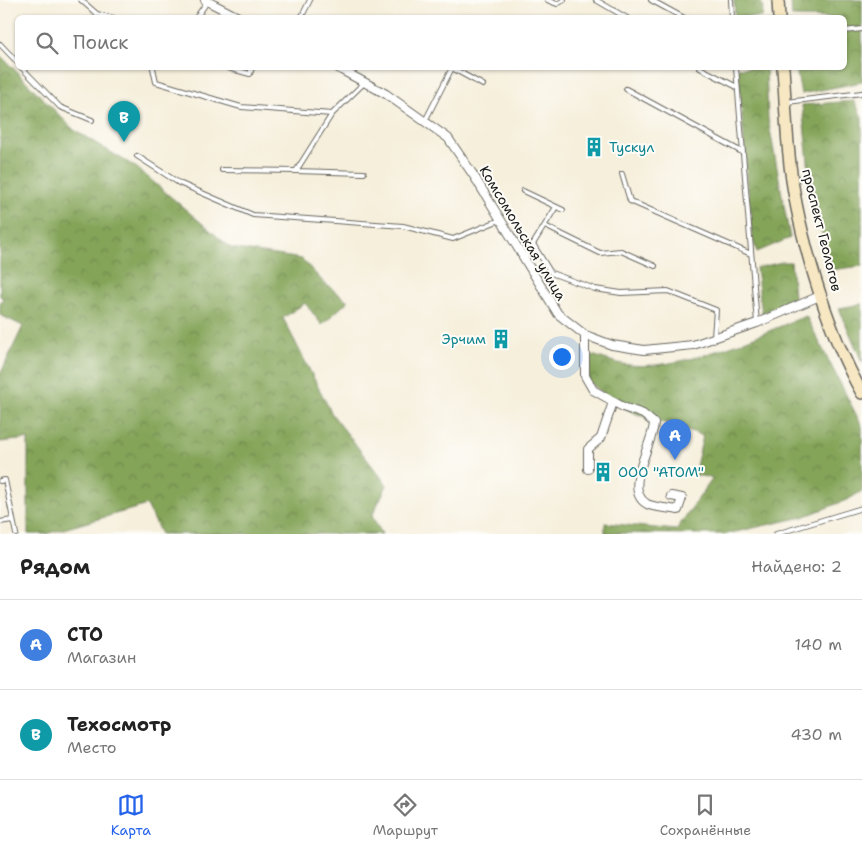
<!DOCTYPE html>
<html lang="ru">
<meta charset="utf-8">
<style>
:root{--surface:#fff;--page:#f6f6f6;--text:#222;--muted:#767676;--line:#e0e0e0;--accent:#2563eb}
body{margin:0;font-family:"Shantell Sans",sans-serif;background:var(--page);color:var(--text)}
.you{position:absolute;left:561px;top:356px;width:18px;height:18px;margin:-12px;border:4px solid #fff;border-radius:50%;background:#1a73e8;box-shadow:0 0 0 8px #1a73e833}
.badge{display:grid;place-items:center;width:32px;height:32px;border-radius:50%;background:var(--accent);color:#fff;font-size:16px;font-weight:700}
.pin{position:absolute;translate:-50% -41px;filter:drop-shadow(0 1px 2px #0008)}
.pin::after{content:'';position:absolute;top:26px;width:18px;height:15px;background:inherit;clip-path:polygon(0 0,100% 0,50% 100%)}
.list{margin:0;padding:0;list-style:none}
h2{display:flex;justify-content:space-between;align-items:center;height:65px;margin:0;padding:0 20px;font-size:21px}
h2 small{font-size:16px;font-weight:400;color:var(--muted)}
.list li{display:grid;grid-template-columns:32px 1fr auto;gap:15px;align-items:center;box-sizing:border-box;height:90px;padding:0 20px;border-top:1px solid var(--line)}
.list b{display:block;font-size:19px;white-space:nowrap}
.list p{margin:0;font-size:16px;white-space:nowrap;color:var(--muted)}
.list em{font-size:16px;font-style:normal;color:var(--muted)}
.icon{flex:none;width:28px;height:28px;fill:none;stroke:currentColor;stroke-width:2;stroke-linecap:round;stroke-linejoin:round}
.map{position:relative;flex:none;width:862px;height:534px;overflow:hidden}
.search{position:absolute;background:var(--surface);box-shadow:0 1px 4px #0004;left:15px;right:15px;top:15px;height:55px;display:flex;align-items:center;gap:12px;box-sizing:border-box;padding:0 18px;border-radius:8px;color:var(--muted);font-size:19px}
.sheet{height:245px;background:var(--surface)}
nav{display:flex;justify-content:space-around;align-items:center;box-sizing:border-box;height:70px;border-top:1px solid var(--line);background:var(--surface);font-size:14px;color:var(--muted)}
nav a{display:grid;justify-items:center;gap:2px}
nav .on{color:var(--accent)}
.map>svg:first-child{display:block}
.forest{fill:url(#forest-crowns);stroke:#50603a}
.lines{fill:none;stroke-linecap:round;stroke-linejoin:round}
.lane-casing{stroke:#68665f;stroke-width:6}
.street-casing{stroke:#68665f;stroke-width:10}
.secondary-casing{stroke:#68665f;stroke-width:14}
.lane{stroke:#fff;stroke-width:4}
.street{stroke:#fff;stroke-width:8}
.secondary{stroke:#f7e8c3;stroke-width:11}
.labels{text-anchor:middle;stroke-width:4;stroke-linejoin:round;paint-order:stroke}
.culture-label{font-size:14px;fill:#0d838f;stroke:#fdfcf7;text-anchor:start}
.street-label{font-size:14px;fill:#1c1c1c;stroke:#fdfcf7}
</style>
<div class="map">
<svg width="862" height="534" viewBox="0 0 862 534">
<defs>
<pattern id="forest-crowns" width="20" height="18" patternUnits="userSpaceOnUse" patternTransform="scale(1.25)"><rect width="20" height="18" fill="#84a459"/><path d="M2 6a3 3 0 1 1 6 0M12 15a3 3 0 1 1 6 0" fill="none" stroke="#6b8549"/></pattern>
</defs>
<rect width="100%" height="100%" fill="#fdfcf7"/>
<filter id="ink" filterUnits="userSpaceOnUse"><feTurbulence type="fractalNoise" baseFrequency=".02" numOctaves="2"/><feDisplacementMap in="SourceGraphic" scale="10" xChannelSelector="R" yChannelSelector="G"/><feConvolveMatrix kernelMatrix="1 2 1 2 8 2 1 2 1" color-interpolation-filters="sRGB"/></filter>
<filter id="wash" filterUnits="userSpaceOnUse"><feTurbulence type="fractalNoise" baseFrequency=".0096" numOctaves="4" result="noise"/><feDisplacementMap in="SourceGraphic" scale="20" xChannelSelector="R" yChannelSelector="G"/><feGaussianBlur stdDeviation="1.12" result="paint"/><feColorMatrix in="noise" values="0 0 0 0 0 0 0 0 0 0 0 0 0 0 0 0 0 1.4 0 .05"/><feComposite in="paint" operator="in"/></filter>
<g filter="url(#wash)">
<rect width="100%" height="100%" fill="#f6efdc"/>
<g class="forest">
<path d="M734,0H761L763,9L762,17H735Z"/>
<path d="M791,0H862V82L801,94L796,68H844V18L792,17Z"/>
<path d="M0,55L74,130L137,168L231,248L302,259L324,283L348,301L322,325L305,303L283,318L332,414L387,485L372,516L382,534H161L147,505L46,534H28V439L0,442V375L23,326L0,315V303L3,299L0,296Z"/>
<path d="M738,68H766L768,119L790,238L757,252L752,238Z"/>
<path d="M854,101L862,117V266L830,270L810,180L802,105Z"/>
<path d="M782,262H791L794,298L762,314L756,268Z"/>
<path d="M862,304V362L839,308Z"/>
<path d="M806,316L862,426V491L849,499L803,517L726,534L605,533V523L676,530L713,478L694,475L703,436C685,428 668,424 650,419C626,412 606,396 587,380L592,355C602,358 612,362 622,364C678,374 754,336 806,316Z"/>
</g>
</g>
<g filter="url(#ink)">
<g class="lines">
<defs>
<g id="lane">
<path d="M81,0L97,14L113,18"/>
<path d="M547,0L557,4L564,0"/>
<path d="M596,0L627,18"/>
<path d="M651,0L684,18"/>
<path d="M731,0L732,18"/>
<path d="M196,18L207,2"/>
<path d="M301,18L310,0"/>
<path d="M844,31L862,29"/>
<path d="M0,44L18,63"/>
<path d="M22,68L60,107L92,120"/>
<path d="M153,68L156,82L241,107L332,114"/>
<path d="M228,68L250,74L252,68"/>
<path d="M700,68L737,87"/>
<path d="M736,68L757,323"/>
<path d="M626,89L742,152"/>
<path d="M787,102L862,93"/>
<path d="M425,121L452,68L483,85"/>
<path d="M137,156L179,183L253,215L403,226L453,239L500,220"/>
<path d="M222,170L296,171"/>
<path d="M364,173L296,171L332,114L364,83"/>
<path d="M622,174L630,201L751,254"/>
<path d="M523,191L563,210"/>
<path d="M545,226L600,253L621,251L655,266"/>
<path d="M533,244L551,273L595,289L621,293L668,291L716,310L714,337"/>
<path d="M525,257L556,207"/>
<path d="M0,481L5,480L16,534"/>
<path d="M0,522L12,520"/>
<path d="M776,534L862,508"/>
</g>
<g id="street">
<path d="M205,0L240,18"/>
<path d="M338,68L386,94L448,138L474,176L558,314L585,335L612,345L644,350L693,345L757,323L822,295"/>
<path d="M585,335V376L593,390L623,407L643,414L654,423C653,445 622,490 647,504C655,508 669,508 678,510L682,498L671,496"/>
<path d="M588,469V449L601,438L613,402"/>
</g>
<g id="secondary">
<path d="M778,0L779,18"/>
<path d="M783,68C785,96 786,126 789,155C795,224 827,332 862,393"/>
</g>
</defs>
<use href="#lane" class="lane-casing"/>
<use href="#street" class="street-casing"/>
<use href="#secondary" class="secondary-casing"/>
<use href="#lane" class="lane"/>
<use href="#street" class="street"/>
<use href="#secondary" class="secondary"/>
</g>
</g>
<defs>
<symbol id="building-bare" viewBox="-9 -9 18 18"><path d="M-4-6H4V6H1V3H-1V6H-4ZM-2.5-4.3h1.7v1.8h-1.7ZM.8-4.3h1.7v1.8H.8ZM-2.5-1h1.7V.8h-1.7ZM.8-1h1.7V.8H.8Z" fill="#0f9aa8" stroke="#fdfcf7" stroke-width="2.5" paint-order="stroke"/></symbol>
</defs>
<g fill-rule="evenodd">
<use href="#building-bare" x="580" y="133" width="28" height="28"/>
<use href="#building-bare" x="487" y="325" width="28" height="28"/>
<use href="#building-bare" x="589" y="458" width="28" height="28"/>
</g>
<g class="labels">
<g class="culture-label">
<text x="609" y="152">Тускул</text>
<text x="486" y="344" text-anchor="end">Эрчим</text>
<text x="618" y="477">ООО "АТОМ"</text>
</g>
<g class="street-label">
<text transform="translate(822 230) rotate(76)" y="5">проспект Геологов</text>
<text transform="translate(523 233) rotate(59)" y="5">Комсомольская улица</text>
</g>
</g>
</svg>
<div class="you"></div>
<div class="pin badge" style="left:675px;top:460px;background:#3f7fe0">A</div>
<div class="pin badge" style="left:124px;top:142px;background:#0f9aa8">B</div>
<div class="search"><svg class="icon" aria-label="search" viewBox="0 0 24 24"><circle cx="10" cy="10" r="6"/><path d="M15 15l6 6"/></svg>Поиск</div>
</div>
<section class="sheet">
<h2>Рядом<small>Найдено: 2</small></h2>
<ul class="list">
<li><span class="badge" style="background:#3f7fe0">A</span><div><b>СТО</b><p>Магазин</p></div><em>140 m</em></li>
<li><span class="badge" style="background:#0f9aa8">B</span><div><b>Техосмотр</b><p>Место</p></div><em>430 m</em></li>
</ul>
</section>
<nav>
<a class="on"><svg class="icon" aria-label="map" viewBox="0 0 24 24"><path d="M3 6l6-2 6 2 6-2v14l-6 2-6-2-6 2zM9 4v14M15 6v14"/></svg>Карта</a>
<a><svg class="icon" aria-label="directions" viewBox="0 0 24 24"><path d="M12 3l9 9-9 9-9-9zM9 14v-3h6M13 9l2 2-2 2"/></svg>Маршрут</a>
<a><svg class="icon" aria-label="saved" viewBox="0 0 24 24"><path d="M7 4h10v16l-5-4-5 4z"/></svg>Сохранённые</a>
</nav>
